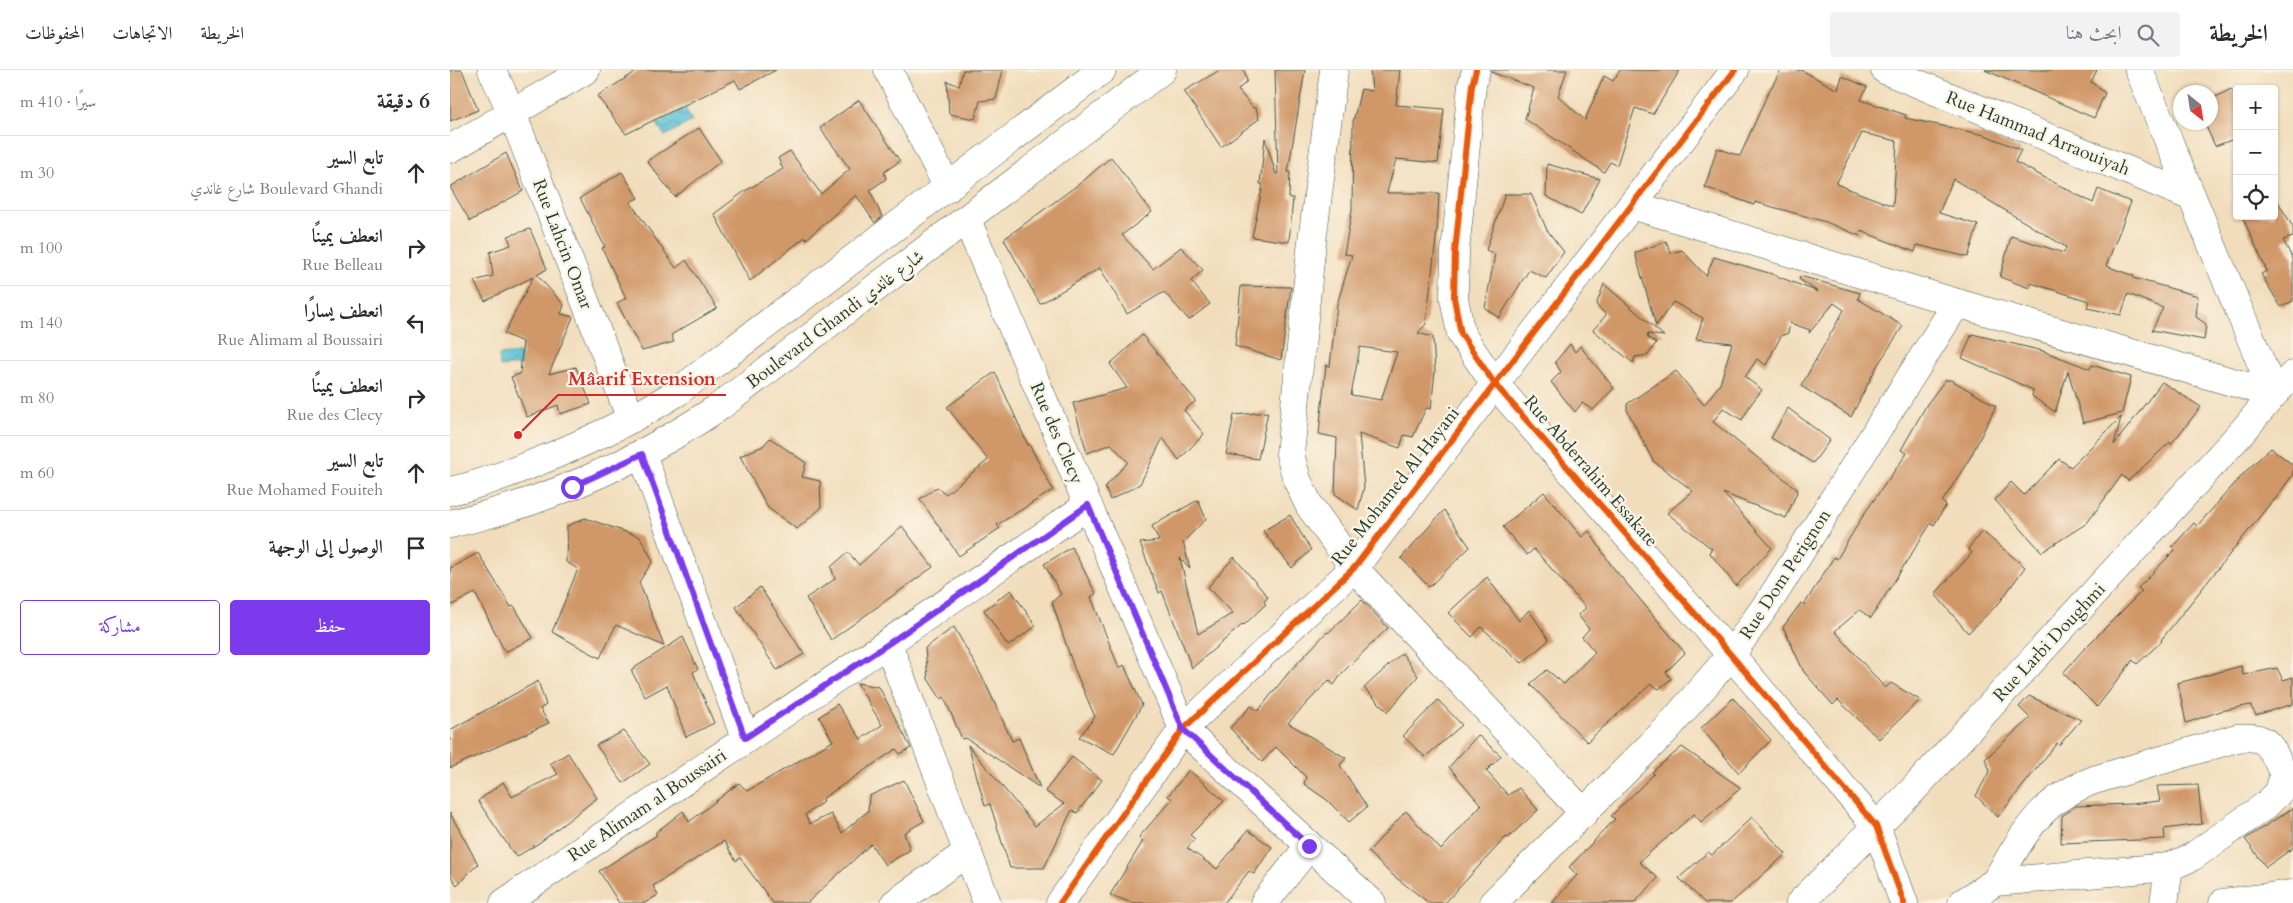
<!DOCTYPE html>
<html lang="ar">
<meta charset="utf-8">
<style>
:root{--surface:#fff;--page:#f2f2f3;--text:#2b2b33;--muted:#7c7c81;--line:#e1e1e2;--accent:#7c3aed}
body{margin:0;font-family:Cardo,Amiri,serif;background:var(--page);color:var(--text);direction:rtl}
.controls{position:absolute;right:15px;top:15px;display:grid;overflow:hidden;border-radius:5px;box-shadow:0 1px 4px #0004}
.controls button{width:45px;height:45px;display:grid;place-items:center;padding:0;border:0;border-bottom:1px solid var(--line);background:var(--surface);color:var(--text);font:25px sans-serif}
.compass{position:absolute;left:1723px;top:15px;width:45px;height:45px;border-radius:50%;background:var(--surface);box-shadow:0 1px 4px #0004;rotate:150deg}
.stop{position:absolute;width:15px;height:15px;margin:-11px;border:4px solid #7c3aed;border-radius:50%;background:#fff}
.stop.end{background:#7c3aed;border-color:#fff;box-shadow:0 1px 5px #0008}
.list{margin:0;padding:0;list-style:none}
h2{display:flex;justify-content:space-between;align-items:center;height:65px;margin:0;padding:0 20px;font-size:21px}
h2 small{font-size:16px;font-weight:400;color:var(--muted)}
.list li{display:grid;grid-template-columns:32px 1fr auto;gap:15px;align-items:center;box-sizing:border-box;height:75px;padding:0 20px;border-top:1px solid var(--line)}
.list b{display:block;font-size:19px;white-space:nowrap}
.list p{margin:0;font-size:16px;white-space:nowrap;color:var(--muted)}
.list em{font-size:16px;font-style:normal;color:var(--muted)}
.actions{display:flex;gap:10px;padding:15px 20px}
.actions a{flex:1;padding:11px 0;border:1px solid var(--accent);border-radius:5px;text-align:center;font-size:18px;color:var(--accent)}
.actions .main{background:var(--accent);color:#fff}
.icon{flex:none;width:28px;height:28px;fill:none;stroke:currentColor;stroke-width:2;stroke-linecap:round;stroke-linejoin:round}
.map{position:relative;flex:none;width:1843px;height:833px;overflow:hidden;direction:ltr}
header{display:flex;align-items:center;gap:30px;box-sizing:border-box;height:70px;padding:0 25px;background:var(--surface);border-bottom:1px solid var(--line)}
header strong{font-size:24px}
nav{display:flex;gap:28px;margin-inline-start:auto;font-size:18px}
.search{width:350px;height:45px;background:var(--page);display:flex;align-items:center;gap:12px;box-sizing:border-box;padding:0 18px;border-radius:5px;color:var(--muted);font-size:19px}
main{display:flex}
aside{flex:1;background:var(--surface)}
.map>svg:first-child{display:block}
.water{fill:url(#water-waves);stroke:#3c8085}
.building{fill:#d09767;fill-rule:evenodd}
.lines{fill:none;stroke-linecap:round;stroke-linejoin:round}
.minor-casing{stroke:#3e5548;stroke-width:29}
.major-casing{stroke:#3e5548;stroke-width:29}
.minor{stroke:#fff;stroke-width:28}
.major{stroke:#fff;stroke-width:28}
.cycleway-casing{stroke:#fcf5e5;stroke-width:9}
.cycleway{stroke:#e8590c;stroke-width:6}
.route{stroke:#7c3aed;stroke-width:6}
.labels{text-anchor:middle;stroke-width:4.5;stroke-linejoin:round;paint-order:stroke}
.street-label{font-size:18px;fill:#1f3d34;stroke:#fcf5e5}
.leader{fill:none;stroke:#d62828;stroke-width:2}
.callout-dot{fill:#d62828;stroke:#fcf5e5;stroke-width:2}
.callout-label{font-size:19px;text-anchor:middle;font-weight:bold;fill:#d62828;stroke:#fcf5e5;stroke-width:4.5;stroke-linejoin:round;paint-order:stroke}
</style>
<header>
<strong>الخريطة</strong>
<div class="search"><svg class="icon" aria-label="search" viewBox="0 0 24 24"><circle cx="10" cy="10" r="6"/><path d="M15 15l6 6"/></svg>ابحث هنا</div>
<nav><a>الخريطة</a><a>الاتجاهات</a><a>المحفوظات</a></nav>
</header>
<main>
<div class="map">
<svg width="1843" height="833" viewBox="0 0 1843 833">
<defs>
<pattern id="water-waves" width="16" height="10" patternUnits="userSpaceOnUse" patternTransform="scale(1.25)"><rect width="16" height="10" fill="#5ac2d6"/><path d="M0 5q4-4 8 0t8 0" fill="none" stroke="#4a9fae"/></pattern>
</defs>
<rect width="100%" height="100%" fill="#fcf5e5"/>
<filter id="ink" filterUnits="userSpaceOnUse"><feTurbulence type="fractalNoise" baseFrequency=".02" numOctaves="2"/><feDisplacementMap in="SourceGraphic" scale="10" xChannelSelector="R" yChannelSelector="G"/><feConvolveMatrix kernelMatrix="1 2 1 2 8 2 1 2 1" color-interpolation-filters="sRGB"/></filter>
<filter id="wash" filterUnits="userSpaceOnUse"><feTurbulence type="fractalNoise" baseFrequency=".0096" numOctaves="4" result="noise"/><feDisplacementMap in="SourceGraphic" scale="20" xChannelSelector="R" yChannelSelector="G"/><feGaussianBlur stdDeviation="1.12" result="paint"/><feColorMatrix in="noise" values="0 0 0 0 0 0 0 0 0 0 0 0 0 0 0 0 0 1.4 0 .05"/><feComposite in="paint" operator="in"/></filter>
<g filter="url(#wash)">
<rect width="100%" height="100%" fill="#f1ddbc"/>
<g class="water">
<path d="M235,38L242,51L215,66L207,54Z"/>
<path d="M70,283L71,295L50,297L49,285Z"/>
</g>
<g id="blocks">
<g class="building">
<path d="M0,0H12L28,40L0,51Z"/>
<path d="M189,0H326L290,19L285,10L176,64L147,26Z"/>
<path d="M513,0H553L546,29L530,31L525,49L499,44L497,11L509,16Z"/>
<path d="M770,0H794L797,11L788,20L803,38H806L809,49L771,77L734,21Z"/>
<path d="M825,0H855L838,102H840L839,128H843L839,172L802,167L813,114H810L815,68L826,104H828Z"/>
<path d="M920,0H950L946,35L994,39L988,93L946,89L937,123H989L987,160L976,254L968,263L983,267L985,301L981,339L976,338L963,367L954,365L950,378L909,364L914,417L908,440L885,424L887,368L869,364L876,295L880,296L887,234L902,185L894,184L902,140L903,52L911,19L922,21ZM910,277L947,282L931,330L901,325Z"/>
<path d="M1042,0H1117L1108,26L1135,50L1154,6L1163,11L1170,0H1230L1203,44L1185,38L1167,95L1160,92L1154,102L1075,49L1084,18L1041,2Z"/>
<path d="M1331,0H1351L1388,20L1392,6L1417,17L1411,30L1456,45L1455,48L1535,65L1571,80L1565,92L1643,133L1648,119L1681,132L1656,196L1684,206L1683,208L1748,226L1746,247L1756,254L1754,270L1702,260L1713,238L1678,224L1671,245L1637,238L1639,231L1581,213L1579,218L1550,207L1561,166L1614,183L1616,177L1503,109L1489,143L1528,155L1518,187L1467,175L1465,182L1411,161L1410,166L1376,152L1305,132L1304,135L1255,117L1267,78L1290,86L1318,23ZM1412,63L1447,71L1443,136L1386,114Z"/>
<path d="M1535,0H1647L1641,12L1655,23L1644,48Z"/>
<path d="M1781,19L1787,28V68L1765,76L1754,52H1760V30Z"/>
<path d="M409,30L450,91L434,102L436,109L420,120L432,147L425,153L406,125L357,169L355,167L300,211L264,144L295,121L333,99L328,88L340,81L371,124L400,99L370,58Z"/>
<path d="M249,58L271,91L225,127L197,91Z"/>
<path d="M56,83L73,121L20,151L0,117Z"/>
<path d="M661,87L702,142L672,165L703,199L731,177L753,200L741,211L760,234L739,250L714,222L677,244L650,198L590,234L554,169L633,111Z"/>
<path d="M1097,94L1150,109L1131,145L1096,126Z"/>
<path d="M172,102L188,128L180,132L226,198L236,190L267,238L221,265L224,272L192,281L167,233L176,228L152,178L155,177L130,128Z"/>
<path d="M1055,124H1081L1097,160L1114,182L1096,208L1079,200L1049,248L1035,238L1045,184L1036,180Z"/>
<path d="M1824,125L1843,157V167L1833,170L1843,189V231L1831,237L1811,204L1817,201L1792,146H1824Z"/>
<path d="M80,159L97,199L87,205L114,235L111,244L123,247L99,304L126,297L141,334L110,344L108,335L77,347L61,307L70,304L73,272L54,264L83,207L35,231L24,211L43,206L40,182L61,175L58,166Z"/>
<path d="M1216,171L1221,183L1232,180L1256,206L1264,187L1319,203L1368,222L1349,209L1350,206L1410,223L1408,229L1453,256L1427,296L1401,347L1351,316L1394,240L1384,233L1359,263L1360,260L1340,253L1338,263L1331,266L1316,295L1307,289L1295,307L1312,320L1301,334L1292,350L1273,338L1263,352L1348,420L1336,448L1273,423L1322,478L1286,516L1259,482L1262,479L1217,443L1243,421L1203,391L1177,340V334L1226,301L1254,335L1270,314L1282,273L1246,269L1253,248L1223,232L1206,256L1185,183Z"/>
<path d="M1154,214L1214,266L1197,264L1198,268L1206,273L1198,285L1185,287L1183,293L1143,260L1156,245L1146,235Z"/>
<path d="M791,216L841,217L831,290L785,276Z"/>
<path d="M1522,264L1593,281L1640,299L1642,295L1681,307L1672,343L1633,353L1618,301L1605,342L1582,326L1583,320L1512,288Z"/>
<path d="M692,265L746,331L734,340L754,364L729,390L713,368L690,414L660,430L655,417L678,392L661,374L637,383L623,333L677,318L660,294Z"/>
<path d="M1120,274L1125,282L1130,276L1164,318L1143,340L1132,333L1125,342L1101,312L1111,302L1105,292Z"/>
<path d="M545,302L578,375L579,374L603,420L547,455L550,458L509,486L470,429L487,417L496,424L538,390L497,337Z"/>
<path d="M1495,310H1501L1546,336L1520,388L1492,432L1496,435L1484,455L1481,453L1421,548L1410,540L1385,561L1435,618L1441,613L1470,630L1429,669L1388,630L1383,635L1354,602L1333,557L1351,533L1354,535L1384,487L1387,489L1414,444L1457,383L1451,380L1477,334Z"/>
<path d="M1712,312L1751,337L1721,374L1720,372L1678,411L1672,405L1637,453L1592,482L1545,430L1561,412L1574,425L1609,389L1621,397L1671,347L1664,375Z"/>
<path d="M1338,338L1380,370L1363,393L1321,368Z"/>
<path d="M818,342L808,389L776,384L784,345Z"/>
<path d="M320,368L356,393L352,407L370,411L371,438L347,459L318,438L290,386L313,376Z"/>
<path d="M1821,378L1843,395V404L1824,431L1823,430L1711,570L1712,571L1687,594L1683,590L1647,637L1613,603L1633,580L1692,521L1688,518L1725,480L1722,477L1744,453L1747,456L1796,401Z"/>
<path d="M1094,422L1132,467L1139,461L1161,495L1235,583L1216,602L1221,609L1209,619L1201,614L1137,672L1080,614L1097,600L1114,614L1145,582L1132,567L1139,559L1128,545L1136,538L1084,479L1077,485L1053,457Z"/>
<path d="M748,430L756,449L733,472L740,498L730,488L748,564L783,543L758,517L784,487L818,527L814,532L816,534L794,555L793,554L742,598L712,521L709,523L690,473L709,471L702,456Z"/>
<path d="M994,440L1020,477L979,517L951,488Z"/>
<path d="M840,445L861,480L842,498L813,461Z"/>
<path d="M135,448L190,467L203,491L189,512L214,576L166,555L150,588L102,562L128,499L116,492L117,456Z"/>
<path d="M452,456L483,497L381,570L356,528L385,509L381,497L398,482L409,495Z"/>
<path d="M1532,461L1575,497L1550,532L1518,563L1485,524L1522,483L1518,479Z"/>
<path d="M622,477L646,524L641,527L669,598L674,595L692,635L664,684L629,667L645,647L624,598L602,532L611,524L594,494Z"/>
<path d="M28,483L61,537L64,536L83,568L55,582L25,523L0,536V498Z"/>
<path d="M1037,507L1069,551L1079,540L1099,570L1072,593L1031,557L1022,567L998,543Z"/>
<path d="M310,517L354,584L327,600L286,537Z"/>
<path d="M561,520L586,556L558,576L534,540Z"/>
<path d="M912,530L938,558L893,602L884,615L879,610L838,653L896,688L890,695L917,737L899,752L877,730L854,714L856,707L826,677L812,692L780,658L801,636L808,641L839,602L877,562L878,563Z"/>
<path d="M504,557L534,610L562,671L569,668L590,718L516,668L512,669L494,627L491,629L478,609L475,578Z"/>
<path d="M233,567L248,599L243,602L264,653L236,667L217,615L195,627L181,600Z"/>
<path d="M952,583L968,606L938,642L914,618Z"/>
<path d="M1791,596L1793,605L1827,598L1833,610L1843,607V634L1806,645L1800,635L1771,641L1736,653L1728,613Z"/>
<path d="M88,611L96,635L90,639L99,653L0,698V660Z"/>
<path d="M407,613L429,617L461,678L450,684L446,679L372,729L373,732L355,745L360,754L381,744L392,763L418,741L419,726L454,710L474,751L454,763L460,780L435,795L421,774L357,833H323L290,788L286,791L274,771L203,816L208,825L195,833H169L149,801L207,765L205,763L233,741L239,752L289,713L297,721L383,671L369,647L387,634L411,669L432,655Z"/>
<path d="M1579,626L1631,650L1609,675L1607,673L1548,747L1526,726L1540,700L1535,689L1580,648L1569,637Z"/>
<path d="M1283,628L1321,670L1289,703L1251,658Z"/>
<path d="M988,630L1012,655L975,687L953,666Z"/>
<path d="M174,661L200,694L173,713L146,675Z"/>
<path d="M1028,665L1051,686L1036,701L1058,725L1069,718L1088,740L1058,768L1056,767L995,833H979L940,803L918,782L956,741L991,780L1031,735L999,697Z"/>
<path d="M518,675L585,756L614,734L595,721L622,687L652,710L627,743L622,740L594,798H560L540,734L535,736Z"/>
<path d="M1232,677L1291,718L1251,752L1244,744L1189,792L1208,808L1184,833H1102L1127,805L1119,797L1165,749L1161,746L1204,704L1202,702Z"/>
<path d="M118,683L147,728L89,773L66,787L28,731L53,712L62,727L108,704L100,694Z"/>
<path d="M739,700L774,731L740,765L745,769L737,778L767,799L798,760L822,777L804,804L799,801L774,833H683L660,825L693,771L689,767L722,729L718,726Z"/>
<path d="M1748,715L1752,754L1714,759L1715,769L1611,773L1612,746L1626,736L1681,734L1710,731L1707,716Z"/>
<path d="M1843,738V778L1816,797L1795,769Z"/>
<path d="M0,743L28,794L7,815L0,805Z"/>
<path d="M1302,747L1336,784L1281,833H1255L1229,808L1258,782L1262,785Z"/>
</g>
</g>
</g>
<g filter="url(#ink)">
<use href="#blocks" fill-opacity="0" stroke="#3e5548" stroke-width="1"/>
<g class="lines">
<defs>
<g id="minor">
<path d="M42,0L62,43L181,349"/>
<path d="M438,0L498,118"/>
<path d="M884,0L862,171L840,384L847,410L859,435L904,498L1134,743"/>
<path d="M1026,0L1022,15L1005,182L1004,228L1011,264L1044,313L1281,585L1426,756L1454,833"/>
<path d="M1435,0L1742,127"/>
<path d="M1689,0L1824,324"/>
<path d="M0,79L136,0"/>
<path d="M1182,135L1507,233L1824,324"/>
<path d="M517,150L733,659L922,833"/>
<path d="M192,384L295,668"/>
<path d="M438,574L537,833"/>
<path d="M1545,812C1576,762 1587,732 1644,710L1787,668C1821,664 1820,678 1834,704L1829,722L1816,735L1742,787L1719,797L1714,833"/>
<path d="M54,833C249,700 445,570 638,435"/>
<path d="M445,833L518,782"/>
<path d="M610,833L733,659L904,498L1285,0"/>
<path d="M814,833L859,776"/>
<path d="M1043,833L1216,660L1281,585L1322,527L1507,233"/>
<path d="M1350,833L1463,720L1792,362L1824,324L1843,305"/>
<path d="M1512,833L1545,812L1719,797"/>
<path d="M1773,833L1843,824"/>
</g>
<g id="major">
<path d="M0,421C26,416 52,406 77,396C129,376 178,353 226,323L652,0"/>
<path d="M0,454C97,432 186,393 269,337L712,0"/>
</g>
</defs>
<use href="#minor" class="minor-casing"/>
<use href="#major" class="major-casing"/>
<use href="#minor" class="minor"/>
<use href="#major" class="major"/>
<defs>
<g id="cycleway">
<path d="M1026,0L1022,15L1005,182L1004,228L1011,264L1044,313L1281,585L1426,756L1454,833"/>
<path d="M610,833L733,659L904,498L1285,0"/>
</g>
</defs>
<use href="#cycleway" class="cycleway-casing"/>
<use href="#cycleway" class="cycleway"/>
</g>
</g>
<g class="lines" filter="url(#ink)">
<path class="route" d="M122,417L192,384L295,668L438,574L638,435L733,659L859,776"/>
</g>
<g class="labels">
<g class="street-label">
<text transform="translate(1588 63) rotate(22)" y="6">Rue Hammad Arraouiyah</text>
<text transform="translate(113 174) rotate(69)" y="6">Rue Lahcin Omar</text>
<text transform="translate(385 249) rotate(-37)" y="6">Boulevard Ghandi شارع غاندي</text>
<text transform="translate(607 363) rotate(67)" y="6">Rue des Clecy</text>
<text transform="translate(1141 401) rotate(49)" y="6">Rue Abderrahim Essakate</text>
<text transform="translate(945 416) rotate(-52)" y="6">Rue Mohamed Al Hayani</text>
<text transform="translate(1335 504) rotate(-57)" y="6">Rue Dom Perignon</text>
<text transform="translate(1599 572) rotate(-47)" y="6">Rue Larbi Doughmi</text>
<text transform="translate(197 735) rotate(-34)" y="6">Rue Alimam al Boussairi</text>
</g>
</g>
<path class="leader" d="M68 365L108 325H276"/>
<circle class="callout-dot" cx="68" cy="365" r="5"/>
<g class="callout-label">
<text x="192" y="315">Mâarif Extension</text>
</g>
</svg>
<div class="controls">
<button>+</button>
<button>−</button>
<button><svg class="icon" aria-label="locate" viewBox="0 0 24 24"><circle cx="12" cy="12" r="6"/><path d="M12 2v4M12 18v4M2 12h4M18 12h4"/></svg></button>
</div>
<svg class="compass" viewBox="-18 -18 36 36"><path d="M0-13l5 13h-10z" fill="#e53935"/><path d="M0 13l5-13h-10z" fill="#7c7c81"/></svg>
<div class="stop" style="left:122px;top:417px"></div>
<div class="stop end" style="left:859px;top:776px"></div>
</div>
<aside>
<h2>6 دقيقة<small>سيرًا · 410 m</small></h2>
<ul class="list">
<li><svg class="icon" aria-label="ahead" viewBox="0 0 24 24"><path d="M12 20V5M6 11l6-6 6 6"/></svg><div><b>تابع السير</b><p>Boulevard Ghandi شارع غاندي</p></div><em>30 m</em></li>
<li><svg class="icon" aria-label="right" viewBox="0 0 24 24"><path d="M7 20v-9h11M14 6l5 5-5 5"/></svg><div><b>انعطف يمينًا</b><p>Rue Belleau</p></div><em>100 m</em></li>
<li><svg class="icon" aria-label="left" viewBox="0 0 24 24"><path d="M17 20v-9H6M10 6l-5 5 5 5"/></svg><div><b>انعطف يسارًا</b><p>Rue Alimam al Boussairi</p></div><em>140 m</em></li>
<li><svg class="icon" aria-label="right" viewBox="0 0 24 24"><path d="M7 20v-9h11M14 6l5 5-5 5"/></svg><div><b>انعطف يمينًا</b><p>Rue des Clecy</p></div><em>80 m</em></li>
<li><svg class="icon" aria-label="ahead" viewBox="0 0 24 24"><path d="M12 20V5M6 11l6-6 6 6"/></svg><div><b>تابع السير</b><p>Rue Mohamed Fouiteh</p></div><em>60 m</em></li>
<li><svg class="icon" aria-label="arrive" viewBox="0 0 24 24"><path d="M6 21V4h12l-3 4 3 4H6"/></svg><div><b>الوصول إلى الوجهة</b></div></li>
</ul>
<div class="actions"><a class="main">حفظ</a><a>مشاركة</a></div>
</aside>
</main>
